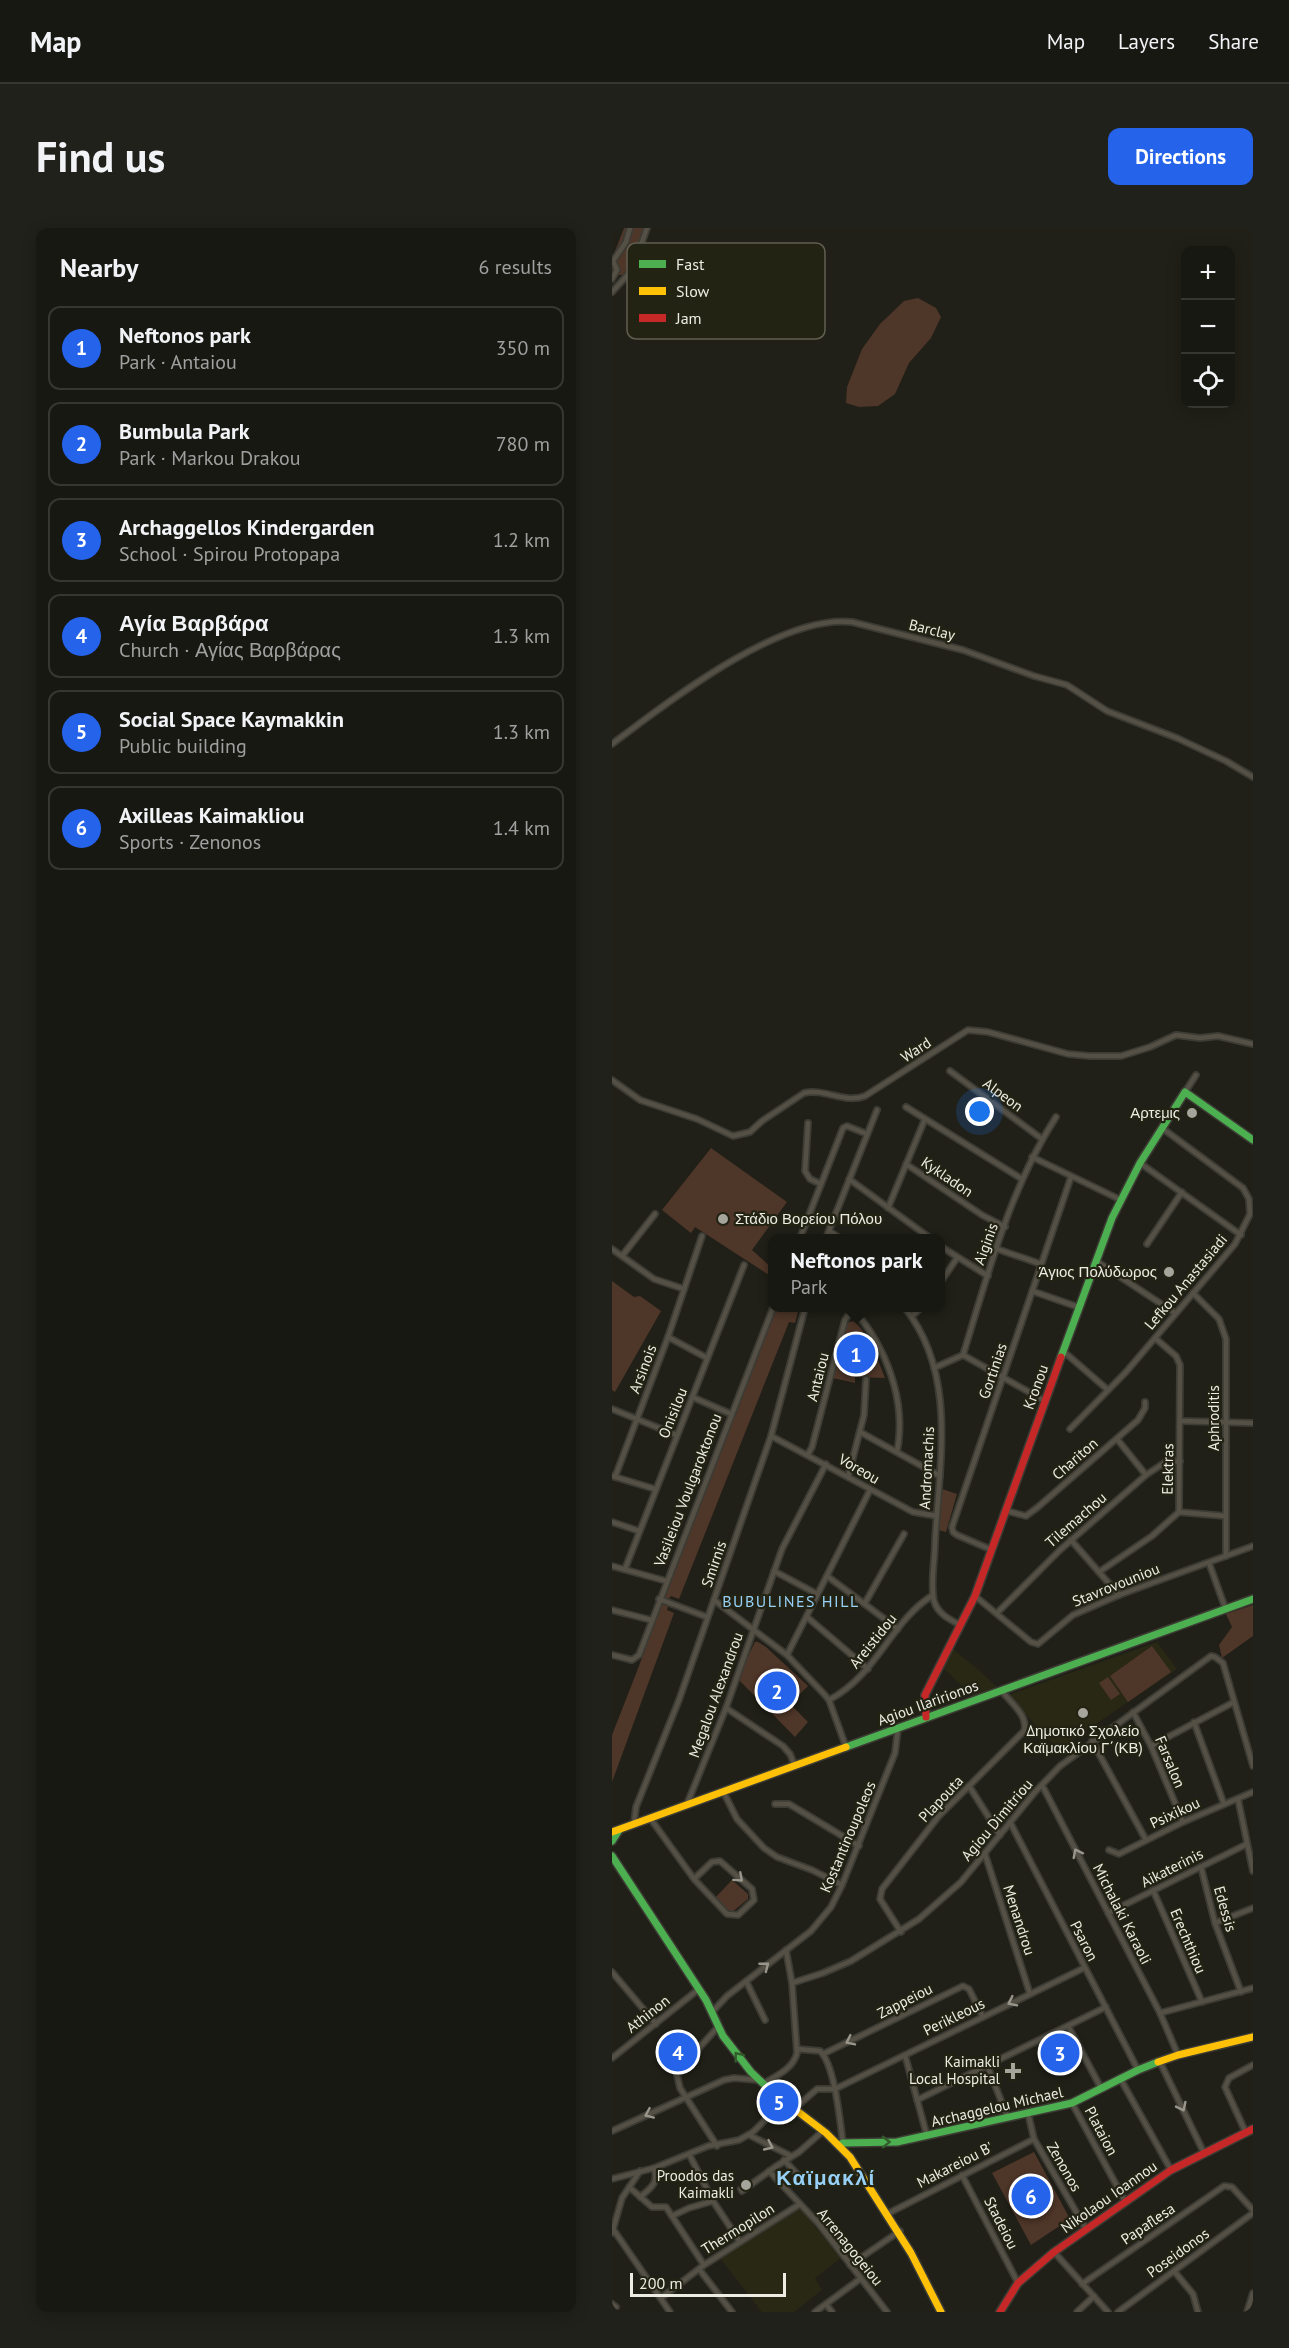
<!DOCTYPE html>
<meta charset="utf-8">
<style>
:root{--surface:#181812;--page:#21211b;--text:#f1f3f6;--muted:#9fa09f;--line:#363732;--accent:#2563eb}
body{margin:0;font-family:"PT Sans",sans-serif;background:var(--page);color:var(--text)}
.controls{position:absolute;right:18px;top:18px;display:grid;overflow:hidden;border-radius:12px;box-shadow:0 3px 15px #0003}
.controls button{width:54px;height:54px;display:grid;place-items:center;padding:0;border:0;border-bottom:2px solid var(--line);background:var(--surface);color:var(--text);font:30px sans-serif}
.scale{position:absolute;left:18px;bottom:15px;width:156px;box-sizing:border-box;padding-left:6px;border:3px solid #edece3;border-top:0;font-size:16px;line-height:21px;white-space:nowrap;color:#edece3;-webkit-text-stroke:4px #232314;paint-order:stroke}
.you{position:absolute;left:368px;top:884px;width:21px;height:21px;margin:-15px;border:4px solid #fff;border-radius:50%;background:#1a73e8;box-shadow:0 0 0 9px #1a73e833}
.badge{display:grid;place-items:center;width:39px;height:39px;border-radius:50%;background:var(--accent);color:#fff;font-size:20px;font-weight:700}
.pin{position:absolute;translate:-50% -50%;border:3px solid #fff;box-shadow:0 2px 6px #0006}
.popup{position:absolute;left:156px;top:1006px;width:177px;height:78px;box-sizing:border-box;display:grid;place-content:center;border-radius:12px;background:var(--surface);filter:drop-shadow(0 2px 4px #0005);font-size:20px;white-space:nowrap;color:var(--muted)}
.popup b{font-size:22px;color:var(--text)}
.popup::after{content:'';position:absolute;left:50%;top:100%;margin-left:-12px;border:12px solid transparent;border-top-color:var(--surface)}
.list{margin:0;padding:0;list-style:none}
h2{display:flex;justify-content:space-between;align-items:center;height:78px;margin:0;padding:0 24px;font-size:26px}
h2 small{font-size:20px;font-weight:400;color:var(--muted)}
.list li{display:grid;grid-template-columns:39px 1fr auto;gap:18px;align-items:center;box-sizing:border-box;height:84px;margin:0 12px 12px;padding:0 12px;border:2px solid var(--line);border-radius:12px}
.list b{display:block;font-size:22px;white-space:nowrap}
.list p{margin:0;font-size:20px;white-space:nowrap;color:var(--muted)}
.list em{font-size:20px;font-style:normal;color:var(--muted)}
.icon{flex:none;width:33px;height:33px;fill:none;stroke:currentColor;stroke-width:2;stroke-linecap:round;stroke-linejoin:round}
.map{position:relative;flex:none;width:641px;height:2084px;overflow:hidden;border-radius:12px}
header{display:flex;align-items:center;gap:36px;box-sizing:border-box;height:84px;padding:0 30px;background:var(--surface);border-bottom:2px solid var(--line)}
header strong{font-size:28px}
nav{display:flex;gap:33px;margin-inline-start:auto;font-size:21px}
.intro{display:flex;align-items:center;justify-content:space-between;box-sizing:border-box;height:144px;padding:0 36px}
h1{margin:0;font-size:42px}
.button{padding:15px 27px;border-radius:12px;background:var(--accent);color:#fff;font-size:21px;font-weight:700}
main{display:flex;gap:36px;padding:0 36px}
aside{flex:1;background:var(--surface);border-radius:12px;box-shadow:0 3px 15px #0003}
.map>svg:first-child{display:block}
.built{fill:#292815}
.green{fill:#4e3628}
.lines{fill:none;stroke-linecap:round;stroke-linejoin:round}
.street-casing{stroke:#3c3c35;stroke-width:8}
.fast-casing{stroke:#3c3c35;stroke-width:10}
.slow-casing{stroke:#3c3c35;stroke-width:10}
.jam-casing{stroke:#3c3c35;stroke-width:10}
.street{stroke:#555045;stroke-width:4.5}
.fast{stroke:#4caf50;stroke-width:7}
.slow{stroke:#ffc107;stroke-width:7}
.jam{stroke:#c62828;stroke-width:7}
.oneway{stroke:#99968c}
.oneway2{stroke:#335b2c}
.poi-dot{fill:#a5a59c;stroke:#232314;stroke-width:2}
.labels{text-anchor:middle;stroke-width:4.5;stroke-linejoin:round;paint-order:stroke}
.street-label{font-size:15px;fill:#edece3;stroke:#232314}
.poi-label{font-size:15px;fill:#edece3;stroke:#232314;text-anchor:end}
.neighbourhood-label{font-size:16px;letter-spacing:1.5px;fill:#97d1f7;stroke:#232314}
.district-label{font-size:21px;font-weight:bold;letter-spacing:1.5px;fill:#97d1f7;stroke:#232314}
.key{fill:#232314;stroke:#605f52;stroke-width:1.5}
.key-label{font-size:16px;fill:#edece3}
</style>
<header>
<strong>Map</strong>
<nav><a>Map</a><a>Layers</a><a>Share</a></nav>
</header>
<div class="intro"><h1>Find us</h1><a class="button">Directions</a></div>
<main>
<aside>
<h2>Nearby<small>6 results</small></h2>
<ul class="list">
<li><span class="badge">1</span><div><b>Neftonos park</b><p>Park · Antaiou</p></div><em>350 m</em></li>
<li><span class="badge">2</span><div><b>Bumbula Park</b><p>Park · Markou Drakou</p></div><em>780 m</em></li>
<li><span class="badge">3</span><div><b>Archaggellos Kindergarden</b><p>School · Spirou Protopapa</p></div><em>1.2 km</em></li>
<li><span class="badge">4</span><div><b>Αγία Βαρβάρα</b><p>Church · Αγίας Βαρβάρας</p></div><em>1.3 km</em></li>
<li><span class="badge">5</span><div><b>Social Space Kaymakkin</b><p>Public building</p></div><em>1.3 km</em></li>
<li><span class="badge">6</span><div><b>Axilleas Kaimakliou</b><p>Sports · Zenonos</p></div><em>1.4 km</em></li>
</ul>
</aside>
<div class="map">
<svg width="641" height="2084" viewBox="0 0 641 2084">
<rect width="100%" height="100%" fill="#202018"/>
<g class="built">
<path d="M545,1414L565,1441L457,1514L447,1523L396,1467Z"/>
<path d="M341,1421L369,1444L385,1459L361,1468L330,1439Z"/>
<path d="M188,1980L229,2030L203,2050L210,2062L182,2084H150L108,2030Z"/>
</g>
<g class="green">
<path d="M12,0H34L12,47H0V31Z"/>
<path d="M306,70L324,80L329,89L319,110L297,135L283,166L266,178L247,179L234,175L235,159L250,121L268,96L292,73Z"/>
<path d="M99,920L175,974L140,1022L160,1040V1049L83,999L79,1005L50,982Z"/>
<path d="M0,1053L22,1069L28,1068L49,1083L3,1164L0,1162Z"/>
<path d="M163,1080H187L183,1095L177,1094L67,1371L59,1368L56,1372L50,1369Z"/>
<path d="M241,1093C255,1102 267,1134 273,1150L243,1149V1155L221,1150L234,1095Z"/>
<path d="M330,1261L345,1266L334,1304L326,1302Z"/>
<path d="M49,1376L56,1378L55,1382L62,1385L0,1554V1507L27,1438Z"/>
<path d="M641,1377V1408L610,1430L607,1417L620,1399L614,1386Z"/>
<path d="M143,1414H146L154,1419L196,1458L178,1476L196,1494L183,1509L125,1450Z"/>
<path d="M540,1418L559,1444L516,1474L498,1448Z"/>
<path d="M496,1449L508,1466L499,1472L487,1455Z"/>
<path d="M120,1652L136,1666V1671L119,1685H116L103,1670Z"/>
<path d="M422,1924L458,1991L419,2017L380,1945Z"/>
</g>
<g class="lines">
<defs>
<g id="street">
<path d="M0,51L5,42L1,33L14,14L18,0"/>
<path d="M0,64L20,42L35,0"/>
<path d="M0,516C56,474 168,386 240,394L351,422L422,448L455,457L495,483L565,510L614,533L641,549"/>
<path d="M338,843L430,911"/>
<path d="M0,852L28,872L85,891L121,908L138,904L150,893L192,865C212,860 233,876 253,868L356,802L376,804L456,826L478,828H509L538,819L564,807L588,810L606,808L641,816"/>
<path d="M573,864L584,847"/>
<path d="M294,879L410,951"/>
<path d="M196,895L193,943L198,951L209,956"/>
<path d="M420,929L509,972"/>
<path d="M528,935L629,1007"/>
<path d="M294,936L370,987L393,999"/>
<path d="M237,951L318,1010"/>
<path d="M276,980L313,891"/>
<path d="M217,1003L228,1010"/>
<path d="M188,1010L231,900L235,898L255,906"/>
<path d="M214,1010L265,882"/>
<path d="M535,1016L570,964"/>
<path d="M328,1018L376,1048"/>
<path d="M0,1021L42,1051L72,1061"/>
<path d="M385,1021L429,1036"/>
<path d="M10,1028L43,986"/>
<path d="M484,1033L563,1085"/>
<path d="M328,1055L345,1030"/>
<path d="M420,1063L466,1079"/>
<path d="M581,1065L607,1091L614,1111V1328"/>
<path d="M240,1080C274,1118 295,1172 285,1224"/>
<path d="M293,1080C346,1147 327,1235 323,1314C323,1332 318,1355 322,1373C326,1386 337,1391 348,1397"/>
<path d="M300,1088L309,1080"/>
<path d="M56,1109L95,1130"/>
<path d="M451,1123L496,1162"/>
<path d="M351,1127L433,1173"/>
<path d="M322,1140L351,1127C376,1046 398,960 444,889"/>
<path d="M80,1169L119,1186"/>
<path d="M0,1181L64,1207"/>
<path d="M569,1193L641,1195"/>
<path d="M458,1201L514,1144L623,1016L638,986L637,971L631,960L550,900"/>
<path d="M248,1204L328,1248"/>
<path d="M159,1208L301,1284L325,1288"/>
<path d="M505,1211L534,1247"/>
<path d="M196,1226L200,1219L233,1092L241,1080"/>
<path d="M0,1248L43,1261"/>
<path d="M3,1249L56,1109L90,1008"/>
<path d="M236,1249L252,1187L254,1151"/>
<path d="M395,1283L414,1288L426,1279L526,1192L533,1180V1174"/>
<path d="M567,1284L613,1288"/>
<path d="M0,1294L27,1303"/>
<path d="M459,1312L507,1367"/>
<path d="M380,1322L345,1307L341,1304L340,1299L459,949"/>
<path d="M597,1335L614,1382"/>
<path d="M0,1338L54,1353"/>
<path d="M13,1341L132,1037"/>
<path d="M162,1343L205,1366"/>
<path d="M487,1344L540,1308L567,1284L568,1137L564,1128L543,1110"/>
<path d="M215,1348L286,1401"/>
<path d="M363,1368L419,1414L426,1416L461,1387L507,1367L641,1318"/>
<path d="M47,1371L95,1389"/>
<path d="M102,1372L175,1427L212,1466L217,1472L234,1519"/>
<path d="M253,1375L292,1306"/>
<path d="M0,1382L39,1392"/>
<path d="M385,1385L448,1322L534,1247L552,1235L568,1233"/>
<path d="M195,1389L256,1441"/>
<path d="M0,1427L20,1432L27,1427L161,1080"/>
<path d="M175,1427L258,1262"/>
<path d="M217,1472C266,1446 278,1394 321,1367"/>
<path d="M114,1480L171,1518L178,1526L183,1538"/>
<path d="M521,1484L539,1518L571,1594"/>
<path d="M582,1494L612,1576"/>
<path d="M480,1513L534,1612"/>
<path d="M539,1518L622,1474"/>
<path d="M430,1557L548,1785L566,1827"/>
<path d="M357,1558L388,1607"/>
<path d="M111,1563L125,1591L152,1620L165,1629L200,1642L230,1657"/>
<path d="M626,1571L641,1643"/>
<path d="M75,1576L114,1480L170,1321L214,1236"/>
<path d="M163,1576H177L247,1618"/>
<path d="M38,1590L82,1651L115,1686L126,1687L142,1672L140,1661L108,1633L100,1634L82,1651"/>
<path d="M398,1594L526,1842"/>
<path d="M22,1595L24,1579L67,1472L159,1208L193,1080"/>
<path d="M497,1622L507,1626L571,1594L641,1564"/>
<path d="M373,1626L418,1766"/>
<path d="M589,1639L603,1695L629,1764"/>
<path d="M541,1662L590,1774"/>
<path d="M496,1685L635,1616"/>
<path d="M603,1695L641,1680"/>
<path d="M289,1704L268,1671L270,1661L326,1589L412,1503C417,1488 398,1474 389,1462"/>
<path d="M0,1744L44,1796"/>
<path d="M134,1753L153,1792"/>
<path d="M180,1755L211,1745L239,1733L307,1691L349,1654L423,1564L448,1538L599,1428L603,1429L611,1435L641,1538"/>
<path d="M101,1783L115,1768L199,1703L219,1679L230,1657L283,1525L286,1500"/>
<path d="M548,1785L641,1760"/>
<path d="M456,1798L489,1860"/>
<path d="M185,1821L208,1823C223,1837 228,1894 231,1915"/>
<path d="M211,1826L351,1758L357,1761L371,1789"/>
<path d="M293,1827L315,1908"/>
<path d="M0,1830L87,1761"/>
<path d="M548,1834L592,1925"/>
<path d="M375,1837L396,1890"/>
<path d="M508,1850L559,1942"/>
<path d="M151,1856C164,1848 181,1841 185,1825L180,1755L174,1722"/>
<path d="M305,1872L494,1779"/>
<path d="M460,1875L513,1973"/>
<path d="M183,1880L205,1861H223L472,1740"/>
<path d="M416,1885L422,1911L474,2001"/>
<path d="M0,1903L112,1852L122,1850L145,1852"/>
<path d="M634,1905L613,1859L617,1850L641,1837"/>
<path d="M137,1907L179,1928"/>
<path d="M105,1918L68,1860L65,1847L67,1842L106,1799"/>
<path d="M77,1926L101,1973L128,2014"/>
<path d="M172,1932L188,1949"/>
<path d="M157,1943L207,1996L275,2084"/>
<path d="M350,1947L406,2055"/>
<path d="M0,1951L42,1940L96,1918L127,1912L141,1904L160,1885L162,1865"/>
<path d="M17,1959L40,1979H54L92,2037"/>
<path d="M129,1961L130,1963L163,1939L187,1924L211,1903"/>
<path d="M28,1969C39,1960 47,1955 42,1940"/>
<path d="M275,1986L422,1911"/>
<path d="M60,1988L77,1980L101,1973"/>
<path d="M1,2001L58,2084"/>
<path d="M0,2005L10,1970L28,1943"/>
<path d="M442,2024L496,2084"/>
<path d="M238,2037L288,2003"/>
<path d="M87,2041L120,2084"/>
<path d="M562,2043L581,2066L586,2084"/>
<path d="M470,2056L612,1958L620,1959L641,1982"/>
<path d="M49,2070L92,2037L188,1976"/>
<path d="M0,2076L4,2079"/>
<path d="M214,2076L220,2084"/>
<path d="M203,2084L248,2051"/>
<path d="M465,2084L482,2068"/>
<path d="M506,2084L641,1985"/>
<path d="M635,2084L641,2065"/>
</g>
<g id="fast">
<path d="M449,1129L500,990L528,935L573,864L641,912"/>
<path d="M234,1519L641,1371"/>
<path d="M0,1613L7,1602"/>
<path d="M0,1628L94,1772L111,1808L139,1844L159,1863"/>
<path d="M227,1917L231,1915L285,1914L460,1875L526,1842L546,1834"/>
</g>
<g id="slow">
<path d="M0,1604L234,1519"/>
<path d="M546,1834L566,1827L641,1809"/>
<path d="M159,1863L214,1905L238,1929L299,2025L329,2084"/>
</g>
<g id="jam">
<path d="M314,1489L313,1467L363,1368L449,1129"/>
<path d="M388,2084L406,2055L442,2024L559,1942L641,1901"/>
</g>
</defs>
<use href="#street" class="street-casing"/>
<use href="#fast" class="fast-casing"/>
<use href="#slow" class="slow-casing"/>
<use href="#jam" class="jam-casing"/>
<use href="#street" class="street"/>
<use href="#fast" class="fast"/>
<use href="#slow" class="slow"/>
<use href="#jam" class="jam"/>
</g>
<defs><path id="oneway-chevron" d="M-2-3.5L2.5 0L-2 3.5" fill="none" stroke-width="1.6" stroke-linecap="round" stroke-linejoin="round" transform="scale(1.5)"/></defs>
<g class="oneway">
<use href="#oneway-chevron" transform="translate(465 1625) rotate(-117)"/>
<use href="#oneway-chevron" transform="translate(127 1650) rotate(42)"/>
<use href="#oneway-chevron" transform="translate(153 1738) rotate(-38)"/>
<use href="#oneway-chevron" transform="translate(400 1774) rotate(154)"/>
<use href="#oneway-chevron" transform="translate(238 1813) rotate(154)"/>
<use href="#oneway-chevron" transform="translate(570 1879) rotate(64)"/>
<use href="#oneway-chevron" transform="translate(37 1886) rotate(156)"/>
<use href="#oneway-chevron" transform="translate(157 1918) rotate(25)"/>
</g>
<g class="oneway2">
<use href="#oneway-chevron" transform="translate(126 1828) rotate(-128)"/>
<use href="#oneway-chevron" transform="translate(274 1914) rotate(-1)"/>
</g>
<g class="poi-dot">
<circle cx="580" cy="885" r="6"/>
<circle cx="111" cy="991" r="6"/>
<circle cx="557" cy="1044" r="6"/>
<circle cx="471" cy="1485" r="6"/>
<path d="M398 1834h6v6h6v6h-6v6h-6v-6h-6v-6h6z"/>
<circle cx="134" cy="1957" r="6"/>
</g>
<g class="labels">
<g class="street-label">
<text transform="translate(320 402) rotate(14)" y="5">Barclay</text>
<text transform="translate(304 822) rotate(-33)" y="5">Ward</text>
<text transform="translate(391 867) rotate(36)" y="5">Alpeon</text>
<text transform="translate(335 949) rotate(34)" y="5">Kykladon</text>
<text transform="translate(374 1016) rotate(-70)" y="5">Aiginis</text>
<text transform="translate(574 1054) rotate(-50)" y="5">Lefkou Anastasiadi</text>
<text transform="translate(31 1141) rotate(-69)" y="5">Arsinois</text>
<text transform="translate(381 1143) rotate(-71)" y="5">Gortinias</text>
<text transform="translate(206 1149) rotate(-76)" y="5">Antaiou</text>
<text transform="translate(424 1159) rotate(-70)" y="5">Kronou</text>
<text transform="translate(61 1185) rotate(-68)" y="5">Onisilou</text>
<text transform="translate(602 1190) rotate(-90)" y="5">Aphroditis</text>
<text transform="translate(463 1231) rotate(-41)" y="5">Chariton</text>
<text transform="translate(315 1240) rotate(-87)" y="5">Andromachis</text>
<text transform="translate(247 1241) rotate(30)" y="5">Voreou</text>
<text transform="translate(556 1241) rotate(-89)" y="5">Elektras</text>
<text transform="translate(76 1262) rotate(-69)" y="5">Vasileiou Voulgaroktonou</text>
<text transform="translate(464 1292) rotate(-41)" y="5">Tilemachou</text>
<text transform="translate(102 1336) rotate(-71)" y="5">Smirnis</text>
<text transform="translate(504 1357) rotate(-22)" y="5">Stavrovouniou</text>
<text transform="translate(261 1413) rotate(-51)" y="5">Areistidou</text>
<text transform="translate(104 1467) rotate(-70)" y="5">Megalou Alexandrou</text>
<text transform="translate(316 1475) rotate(-20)" y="5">Agiou Ilaririonos</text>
<text transform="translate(558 1534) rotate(67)" y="5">Farsalon</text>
<text transform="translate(329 1571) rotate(-47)" y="5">Plapouta</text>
<text transform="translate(563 1585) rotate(-25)" y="5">Psixikou</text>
<text transform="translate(385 1592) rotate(-50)" y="5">Agiou Dimitriou</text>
<text transform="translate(236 1609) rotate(-67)" y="5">Kostantinoupoleos</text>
<text transform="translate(560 1640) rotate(-27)" y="5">Aikaterinis</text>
<text transform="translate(613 1681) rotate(74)" y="5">Edessis</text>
<text transform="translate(510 1686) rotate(63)" y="5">Michalaki Karaoli</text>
<text transform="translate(407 1692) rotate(72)" y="5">Menandrou</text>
<text transform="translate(472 1713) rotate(63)" y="5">Psaron</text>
<text transform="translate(576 1713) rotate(67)" y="5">Erechthiou</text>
<text transform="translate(293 1773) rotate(-27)" y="5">Zappeiou</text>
<text transform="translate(36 1786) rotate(-38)" y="5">Athinon</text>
<text transform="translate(342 1789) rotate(-26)" y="5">Perikleous</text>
<text transform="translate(385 1879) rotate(-13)" y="5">Archaggelou Michael</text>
<text transform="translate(489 1903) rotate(62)" y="5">Plataion</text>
<text transform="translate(343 1937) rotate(-27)" y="5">Makareiou B'</text>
<text transform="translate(452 1939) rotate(60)" y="5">Zenonos</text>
<text transform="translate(497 1969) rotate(-35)" y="5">Nikolaou Ioannou</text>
<text transform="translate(389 1995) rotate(63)" y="5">Stadeiou</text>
<text transform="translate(536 1996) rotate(-34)" y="5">Papaflesa</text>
<text transform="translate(126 2001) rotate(-32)" y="5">Thermopilon</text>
<text transform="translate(238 2019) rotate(51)" y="5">Arrenagogeiou</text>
<text transform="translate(566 2025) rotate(-36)" y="5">Poseidonos</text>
</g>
<g class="poi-label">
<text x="568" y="890">Αρτεμις</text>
<text x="123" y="996" text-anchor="start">Στάδιο Βορείου Πόλου</text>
<text x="545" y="1049">Άγιος Πολύδωρος</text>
<text x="471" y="1508" text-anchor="middle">Δημοτικό Σχολείο<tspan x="471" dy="17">Καϊμακλίου Γ΄(ΚΒ)</tspan></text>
<text x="388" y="1839">Kaimakli<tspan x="388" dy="17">Local Hospital</tspan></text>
<text x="122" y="1953">Proodos das<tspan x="122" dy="17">Kaimakli</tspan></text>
</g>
<g class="neighbourhood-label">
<text x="179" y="1379">BUBULINES HILL</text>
</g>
<g class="district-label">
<text x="214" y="1957">Καϊμακλί</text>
</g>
</g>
<rect x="15" y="15" width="198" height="96" rx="9" class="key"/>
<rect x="27" y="32" width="27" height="8" fill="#4caf50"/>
<rect x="27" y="59" width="27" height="8" fill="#ffc107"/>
<rect x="27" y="86" width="27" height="8" fill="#c62828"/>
<g class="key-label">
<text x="64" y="42">Fast</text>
<text x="64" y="69">Slow</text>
<text x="64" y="96">Jam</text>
</g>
</svg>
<div class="controls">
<button>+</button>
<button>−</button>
<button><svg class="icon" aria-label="locate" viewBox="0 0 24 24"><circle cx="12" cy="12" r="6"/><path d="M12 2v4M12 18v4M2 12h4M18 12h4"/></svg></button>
</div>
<div class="scale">200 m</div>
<div class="you"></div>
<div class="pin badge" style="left:244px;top:1126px">1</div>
<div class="popup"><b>Neftonos park</b>Park</div>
<div class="pin badge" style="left:165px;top:1463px">2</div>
<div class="pin badge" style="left:448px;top:1825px">3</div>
<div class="pin badge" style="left:66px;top:1824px">4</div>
<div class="pin badge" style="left:167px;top:1874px">5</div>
<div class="pin badge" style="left:419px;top:1968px">6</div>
</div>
</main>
